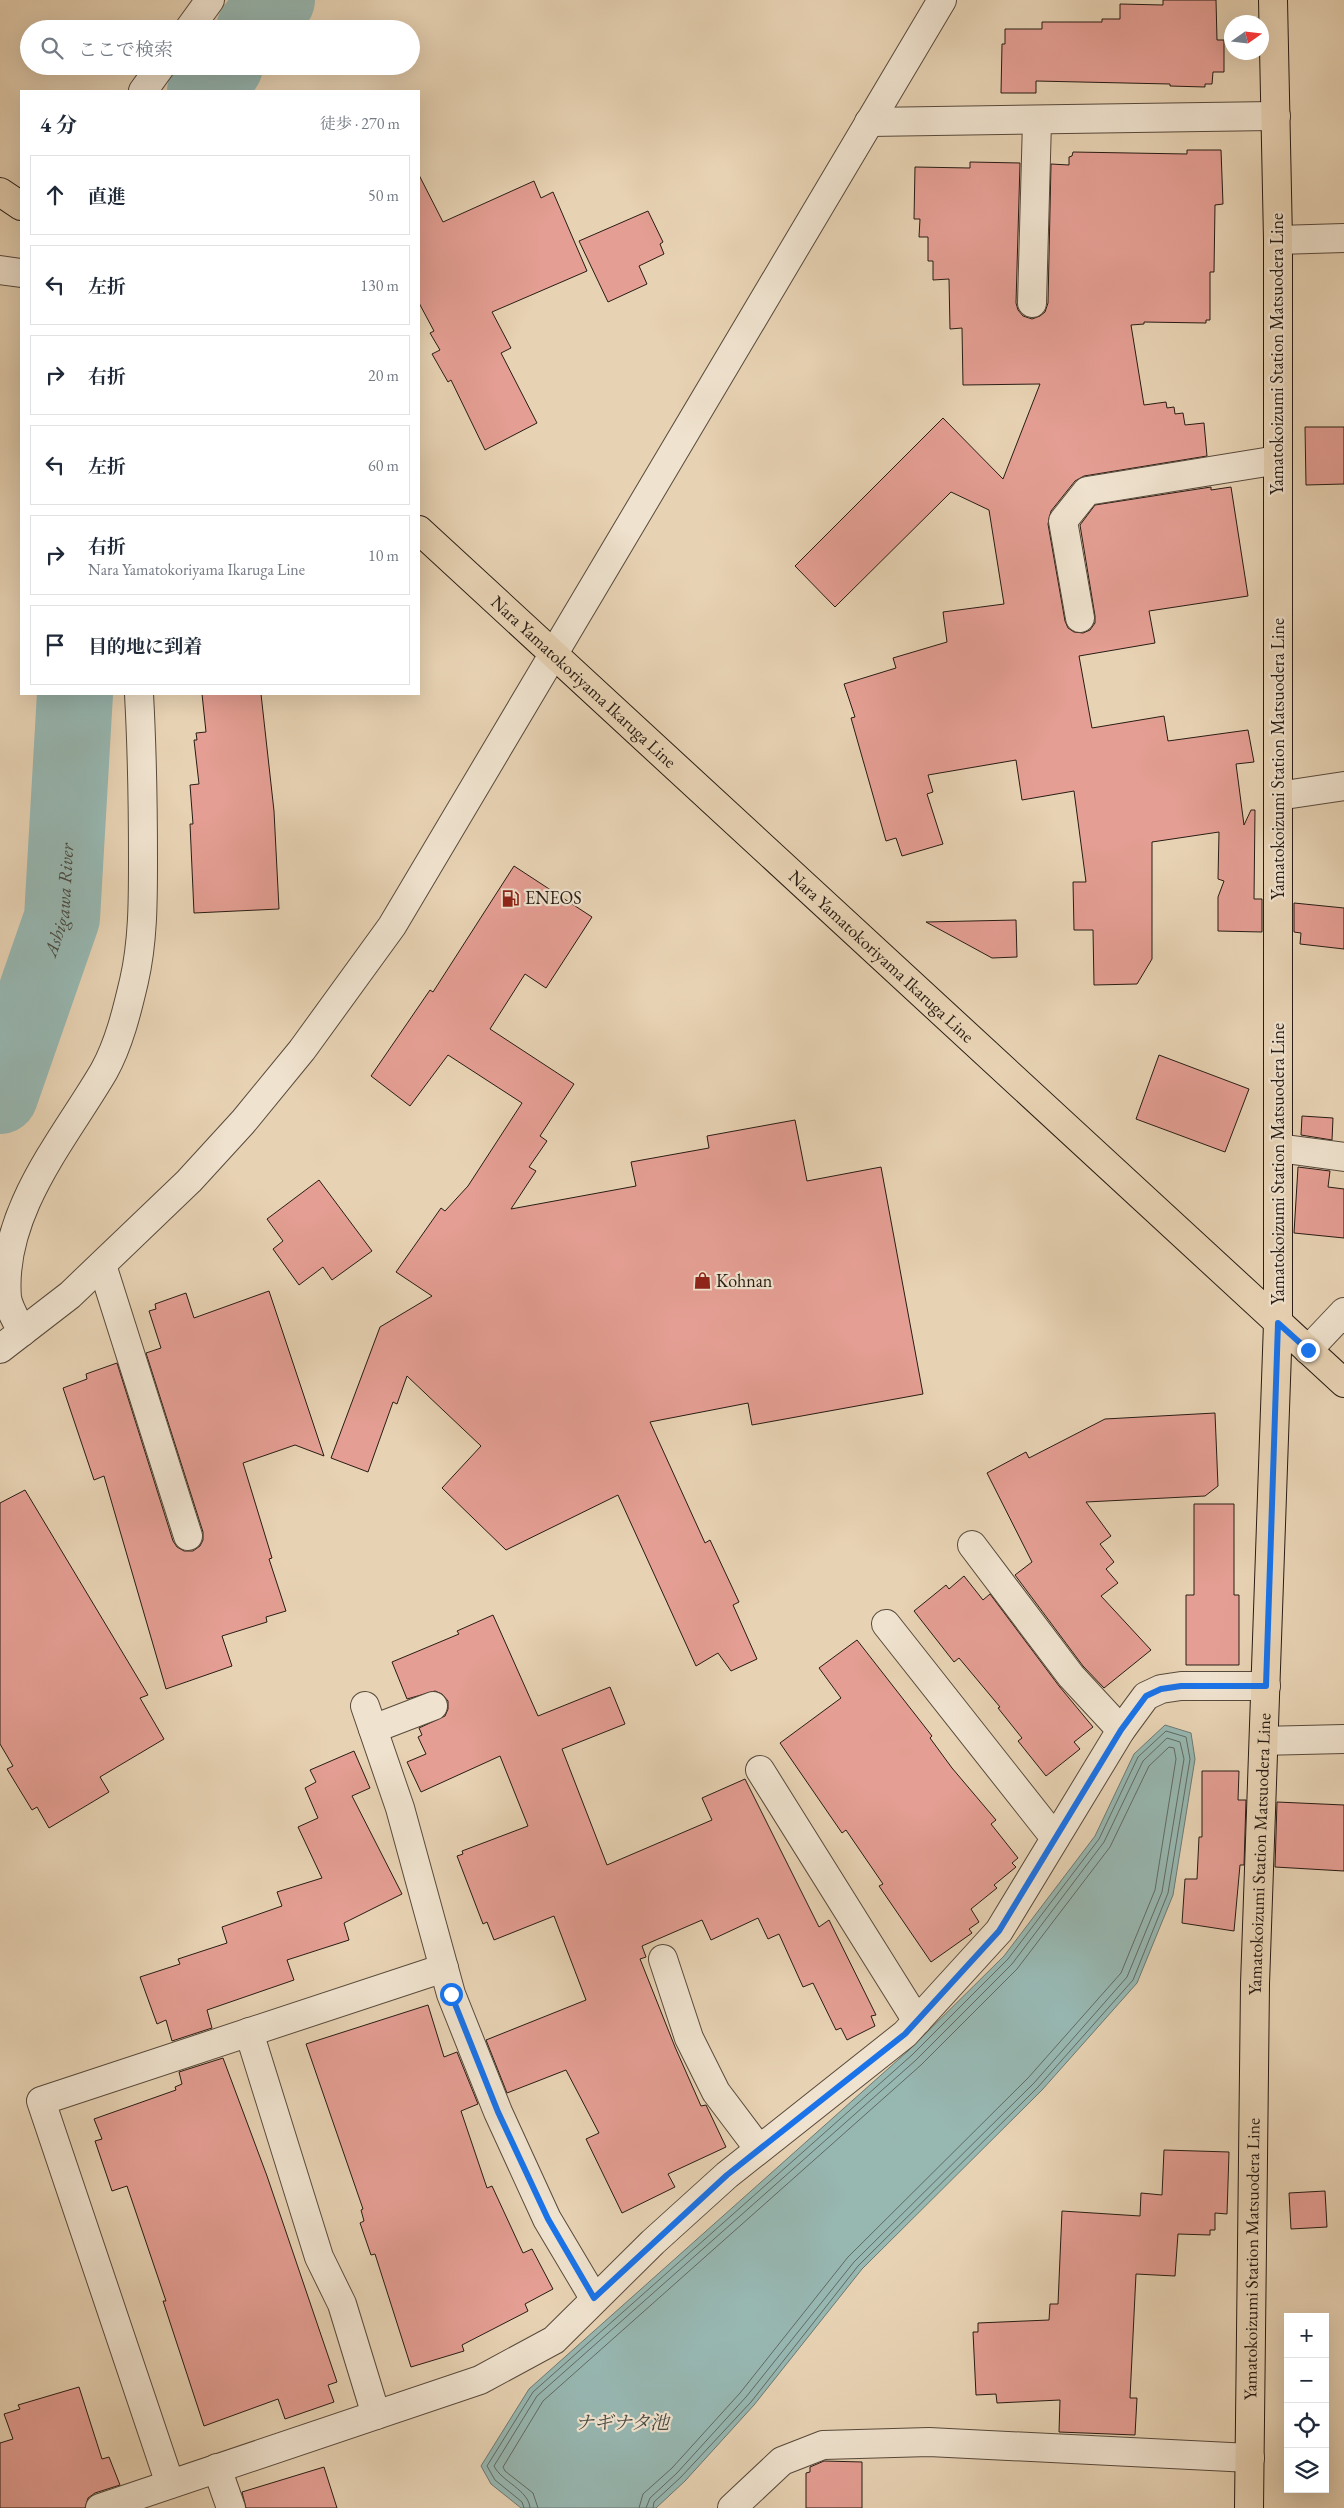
<!DOCTYPE html>
<html lang="ja">
<meta charset="utf-8">
<style>
:root{--surface:#fff;--page:#f2f2f3;--text:#1f2937;--muted:#747a83;--line:#e0e1e3}
body{margin:0;font-family:"EB Garamond","Noto Serif JP",serif;background:var(--page);color:var(--text)}
.controls{position:absolute;right:15px;bottom:15px;display:grid;overflow:hidden;border-radius:0px;box-shadow:0 5px 20px #0002}
.controls button{width:45px;height:45px;display:grid;place-items:center;padding:0;border:0;border-bottom:1px solid var(--line);background:var(--surface);color:var(--text);font:25px sans-serif}
.compass{position:absolute;left:1224px;top:15px;width:45px;height:45px;border-radius:50%;background:var(--surface);box-shadow:0 5px 20px #0002;rotate:76deg}
.stop{position:absolute;width:15px;height:15px;margin:-11px;border:4px solid #1a73e8;border-radius:50%;background:#fff}
.stop.end{background:#1a73e8;border-color:#fff;box-shadow:0 1px 5px #0008}
.list{margin:0;padding:0;list-style:none}
h2{display:flex;justify-content:space-between;align-items:center;height:65px;margin:0;padding:0 20px;font-size:21px}
h2 small{font-size:16px;font-weight:400;color:var(--muted)}
.list li{display:grid;grid-template-columns:32px 1fr auto;gap:15px;align-items:center;box-sizing:border-box;height:80px;margin:0 10px 10px;padding:0 10px;border:1px solid var(--line);border-radius:0px}
.list b{display:block;font-size:19px;white-space:nowrap}
.list p{margin:0;font-size:16px;white-space:nowrap;color:var(--muted)}
.list em{font-size:16px;font-style:normal;color:var(--muted)}
.icon{flex:none;width:28px;height:28px;fill:none;stroke:currentColor;stroke-width:2;stroke-linecap:round;stroke-linejoin:round}
.map{position:relative;flex:none;width:1344px;height:2508px;overflow:hidden}
.search{position:absolute;background:var(--surface);box-shadow:0 5px 20px #0002;left:20px;top:20px;width:400px;height:55px;display:flex;align-items:center;gap:12px;box-sizing:border-box;padding:0 18px;border-radius:28px;color:var(--muted);font-size:19px}
.panel{position:absolute;background:var(--surface);box-shadow:0 5px 20px #0002;left:20px;top:90px;width:400px;height:605px;border-radius:0px}
.map>svg:first-child{display:block}
.water{fill:#97b7b1;stroke:#6b7972}
.lines{fill:none;stroke-linecap:round;stroke-linejoin:round}
.shore{stroke:#606a62;stroke-width:1}
.river{stroke:#97b7b1;stroke-width:76}
.building{fill:#e49e93;stroke:#281c14}
.minor-casing{stroke:#584a3c;stroke-width:30}
.major-casing{stroke:#281c14;stroke-width:30}
.minor{stroke:#efe2ce;stroke-width:28}
.major{stroke:#e7d2b3;stroke-width:28}
.route{stroke:#1a73e8;stroke-width:6}
.labels{text-anchor:middle;stroke-width:4.5;stroke-linejoin:round;paint-order:stroke}
.street-label{font-size:18px;fill:#281c14;stroke:#efe2ce}
.poi-label{font-size:18px;fill:#281c14;stroke:#efe2ce;text-anchor:start}
.water-label{font-size:19px;font-style:italic;fill:#494a43;stroke:#efe2ce}
</style>
<div class="map">
<svg width="1344" height="2508" viewBox="0 0 1344 2508">
<rect width="100%" height="100%" fill="#e7d2b3"/>
<filter id="stains"><feTurbulence type="fractalNoise" baseFrequency=".004" numOctaves="4"/><feColorMatrix values="0 0 0 0 .2 0 0 0 0 .09 0 0 0 0 .02 0 0 0 .5 -.17"/></filter>
<radialGradient id="worn" r=".72"><stop offset=".6" stop-color="#630" stop-opacity="0"/><stop offset="1" stop-color="#630" stop-opacity=".3"/></radialGradient>
<path class="water" d="M1165,1725L1191,1733L1195,1759L1173,1895L1137,1983L1042,2090L862,2269L754,2405L685,2481L656,2508H521L491,2484L481,2466L529,2389L908,2051L1004,1956L1095,1836L1134,1754Z"/>
<g class="lines">
<g class="shore">
<path d="M524,2508L522,2502L495,2480L487,2466L533,2392L912,2055L1008,1959L1099,1839L1138,1757L1166,1731L1186,1737L1190,1759L1168,1893L1133,1980L1038,2087L858,2266L751,2402L681,2477L654,2502L653,2508"/>
<path d="M530,2508C529,2490 502,2482 494,2466L537,2396L916,2060L1012,1964L1104,1842L1143,1761L1167,1738L1180,1742L1184,1759L1162,1892L1127,1977L1034,2083L854,2262L746,2397L677,2473L650,2498L646,2508"/>
<path d="M538,2508L533,2493L505,2471L503,2467L543,2401L921,2065L1017,1969L1110,1847L1149,1766L1169,1747L1174,1748L1176,1759L1155,1890L1121,1973L1028,2078L848,2257L740,2393L672,2468L643,2494L639,2508"/>
</g>
<g class="river">
<path d="M254,29L277,0"/>
<path d="M205,91L225,66"/>
<path id="s1" d="M0,1096L62,918L75,694"/>
</g>
</g>
<g class="building">
<path d="M1163,0H1216L1217,40H1224V72H1213L1212,84H1205V87L1170,86V84L1036,81V93H1001L1002,44H1005V29H1042V22H1102V19H1120V4L1163,5Z"/>
<path d="M1187,150H1221L1223,204L1215,205L1214,272H1210V320H1206V323L1144,322V324L1131,325L1144,405L1166,402L1167,408L1174,407L1175,414L1183,413L1185,425L1204,423L1207,456L1084,476L1075,481L1051,511L1048,524L1065,621L1068,628L1074,632L1083,633L1090,630L1095,623V616L1080,525L1095,505L1211,487V490L1231,487L1248,596L1149,611L1155,643L1079,656L1092,728L1164,716L1168,741L1248,730L1254,762L1236,764L1244,825L1251,810H1255L1254,899H1262V932L1218,931V897L1224,881L1218,879L1219,832L1152,842V959L1137,984L1094,985L1093,930H1074L1073,882H1086L1074,791L1022,800L1016,760L928,775L933,792L927,794L943,844L902,856L896,838L886,841L851,718L855,717L844,684L896,668L893,658L947,642L943,612L1004,604L989,510L951,492L835,607L795,566L943,418L1003,479L1040,384L963,385L962,328L950,329L949,279L933,280V261H928V237H919L920,219H914L915,167L970,168V162L1020,163L1016,303L1018,310L1023,316L1032,319L1040,316L1045,312L1048,303L1051,164L1069,165V157L1072,156L1073,152L1187,154Z"/>
<path d="M419,175L443,222L534,181L541,198L553,192L587,271L492,312L511,348L501,353L537,423L485,450L451,380L448,382L432,354L440,350L430,333L434,331L419,303Z"/>
<path d="M648,211L663,242L660,244L664,254L639,266L647,284L608,302L579,241Z"/>
<path d="M1305,427H1344V484L1306,485Z"/>
<path d="M202,694H261L274,811L279,909L194,913L190,824H193L190,785L199,784L194,740H197L196,733L206,732Z"/>
<path d="M514,866L592,917L546,988L525,974L490,1029L574,1084L540,1136L547,1141L529,1167L536,1171L511,1209L636,1186L631,1162L709,1148L707,1136L795,1120L807,1181L881,1167L923,1394L752,1425L748,1403L650,1422L705,1543L710,1540L739,1602L733,1605L757,1659L731,1671L718,1653L696,1666L618,1495L506,1550L442,1488L481,1446L407,1376L397,1404L393,1402L368,1472L331,1458L380,1327L432,1296L396,1272L441,1208L445,1211L468,1186L522,1103L448,1055L410,1106L371,1076L430,990L433,992Z"/>
<path d="M1294,903L1344,908V949L1300,944L1301,933L1294,932Z"/>
<path d="M1016,920L1017,957L992,958L926,922Z"/>
<path d="M1159,1055L1249,1089L1225,1152L1136,1119Z"/>
<path d="M1302,1116L1333,1118L1332,1140L1301,1135Z"/>
<path d="M1298,1167L1330,1171L1328,1187L1344,1189V1238L1294,1233Z"/>
<path d="M319,1180L372,1251L332,1280L323,1267L299,1285L273,1249L283,1241L267,1219Z"/>
<path d="M269,1291L324,1456L295,1445L243,1463L272,1558L269,1559L286,1611L266,1617L267,1622L222,1636L232,1666L166,1689L104,1476L94,1480L63,1388L87,1379L86,1374L117,1363L173,1541L177,1547L184,1551H193L200,1546L203,1540V1532L146,1353L161,1348L149,1311L156,1309L155,1304L186,1293L194,1318Z"/>
<path d="M1215,1413L1218,1486L1205,1496L1086,1502L1111,1536L1100,1544L1114,1562L1106,1569L1118,1583L1101,1596L1151,1650L1104,1688L1083,1666L1015,1575L1032,1562L987,1473L1026,1452L1029,1458L1105,1419Z"/>
<path d="M25,1490L148,1695L140,1698L164,1739L100,1777L109,1792L49,1828L37,1807L32,1810L7,1769L13,1766L0,1744V1503Z"/>
<path d="M1194,1504H1234V1595H1239V1665H1186V1595H1194Z"/>
<path d="M964,1576L983,1600L990,1594L1059,1686L1093,1727L1074,1742L1080,1749L1046,1776L1018,1741L1022,1738L998,1708L1000,1707L959,1658L954,1662L914,1611L946,1585L949,1589Z"/>
<path d="M493,1615L538,1716L610,1687L625,1724L562,1749L607,1865L712,1820L702,1798L745,1779L819,1927L829,1920L876,2015L871,2016L875,2026L847,2040L841,2028L836,2030L813,1983L803,1987L779,1934L768,1939L758,1918L711,1940L702,1920L642,1946L646,1957L640,1959L675,2047L701,2106L706,2105L726,2147L668,2174L675,2187L622,2213L586,2139L599,2133L566,2070L507,2093L486,2040L586,2000L554,1916L494,1940L487,1922L483,1924L457,1856L463,1854L462,1851L528,1826L500,1756L421,1792L407,1762L426,1754L418,1737L422,1735L419,1728L445,1716L448,1709V1701L442,1694L435,1691L407,1699L392,1662L459,1634L457,1631Z"/>
<path d="M857,1640L932,1736L930,1738L952,1768L996,1820L991,1824L1018,1858L1012,1863L1016,1867L994,1885L997,1888L971,1909L979,1922L969,1929L972,1933L931,1962L879,1886L883,1884L846,1830L842,1833L780,1743L841,1698L819,1668Z"/>
<path d="M354,1751L370,1788L352,1796L402,1894L344,1923L349,1940L287,1960L294,1980L207,2010L212,2028L172,2041L166,2020L157,2024L140,1977L180,1964L178,1959L227,1943L222,1927L282,1906L277,1892L322,1878L298,1827L318,1818L305,1788L316,1782L310,1770Z"/>
<path d="M1202,1771H1239L1238,1800H1246L1244,1865H1240L1234,1931L1182,1923L1185,1879H1197L1199,1837H1202Z"/>
<path d="M1277,1802L1344,1805V1871L1275,1867Z"/>
<path d="M428,2005L444,2057L457,2052L478,2104L461,2111L487,2188L492,2186L523,2253L532,2249L553,2289L525,2304L528,2311L462,2345L464,2351L411,2367L375,2254L371,2255L360,2223L364,2221L361,2210L363,2209L306,2044Z"/>
<path d="M223,2058L267,2176L337,2382L328,2385L334,2402L285,2419L278,2399L204,2426L163,2301H166L127,2186L112,2191L95,2141L102,2139L94,2119L176,2090L175,2087L182,2084L179,2072Z"/>
<path d="M1164,2150L1229,2152L1227,2214L1215,2213V2230H1210V2235L1178,2234L1175,2276L1136,2274L1130,2398H1137L1135,2435L1059,2432L1060,2400L997,2403L996,2394L976,2395L973,2332H978V2323L1049,2320L1050,2304H1058L1062,2211L1140,2216L1141,2193L1162,2195Z"/>
<path d="M1325,2191L1327,2227L1291,2229L1289,2193Z"/>
<path d="M79,2387L102,2459L109,2457L120,2485L95,2493L88,2498L85,2508H0V2443L13,2439L4,2414L20,2409L18,2405Z"/>
<path d="M824,2461L862,2462V2508H806V2473L810,2472V2467Z"/>
<path d="M324,2467L337,2508H246L242,2492Z"/>
</g>
<g class="lines">
<defs>
<g id="minor">
<path d="M189,29L210,0"/>
<path d="M143,91L161,66"/>
<path d="M869,122L1276,116"/>
<path d="M1278,240L1344,238"/>
<path d="M0,270L21,273"/>
<path d="M1032,303L1037,121"/>
<path d="M1080,618L1063,521L1087,491L1278,460"/>
<path d="M1278,796L1344,786"/>
<path d="M1278,1148L1344,1157"/>
<path d="M102,1265L188,1536"/>
<path d="M22,1332C17,1321 9,1309 7,1298C0,1212 65,1138 104,1071C119,1044 127,1011 134,981C143,942 143,901 143,860C143,805 142,749 139,694"/>
<path d="M0,1349L70,1295L189,1181L243,1122L302,1050L392,926L942,0"/>
<path d="M1308,1350L1344,1312"/>
<path d="M972,1545L1071,1676L1121,1730"/>
<path d="M886,1624L1055,1838"/>
<path d="M365,1706L400,1808L451,1994L498,2112L547,2219L594,2298"/>
<path d="M373,1729L433,1706"/>
<path d="M1264,1741L1344,1739"/>
<path d="M760,1770L917,2021"/>
<path d="M663,1959L689,2038L716,2092L759,2149"/>
<path d="M249,2032L319,2257L342,2304L376,2415"/>
<path d="M217,2468L231,2508"/>
<path d="M170,2484L41,2101L444,1968"/>
<path d="M100,2508L480,2380L554,2340L653,2242L727,2175L905,2034L999,1931L1121,1730L1146,1696L1161,1689L1181,1686H1266"/>
<path d="M732,2508L782,2461L823,2445L929,2442L1250,2458"/>
</g>
<g id="major">
<path d="M0,192L21,206"/>
<path id="s2" d="M419,530L1344,1383"/>
<path id="s3" d="M1249,2508L1255,1984L1278,1323V240L1273,0"/>
</g>
</defs>
<use href="#minor" class="minor-casing"/>
<use href="#major" class="major-casing"/>
<use href="#minor" class="minor"/>
<use href="#major" class="major"/>
</g>
<g class="lines">
<path class="route" d="M451,1994L498,2112L548,2219L594,2298L727,2175L905,2034L999,1931L1121,1730L1146,1696L1161,1689L1181,1686H1266L1278,1323L1308,1350"/>
</g>
<defs>
<symbol id="fuel-bare" viewBox="-9 -9 18 18"><path d="M-5.5-6h7V0h2V4h1.3V-2.5L3-4.5l.8-.8L6-3V5H2.5V1h-1V6h-7ZM-4.2-4.7v3.2H.2V-4.7Z" fill="#8f2418" stroke="#efe2ce" stroke-width="2.5" paint-order="stroke"/></symbol>
<symbol id="shop-bare" viewBox="-9 -9 18 18"><path d="M-5-2.5h2.3a2.7 3.5 0 0 1 5.4 0H5L5.5 6h-11ZM-1.5-2.5h3a1.5 2.3 0 0 0-3 0Z" fill="#8f2418" stroke="#efe2ce" stroke-width="2.5" paint-order="stroke"/></symbol>
</defs>
<g fill-rule="evenodd">
<use href="#fuel-bare" x="498" y="886" width="25" height="25"/>
<use href="#shop-bare" x="690" y="1268" width="25" height="25"/>
</g>
<g class="labels">
<g class="street-label">
<text transform="translate(1277 354) rotate(-90)" y="6">Yamatokoizumi Station Matsuodera Line</text>
<text dy="6" stroke="none"><textPath href="#s2" startOffset="224">Nara Yamatokoriyama Ikaruga Line</textPath></text>
<text transform="translate(1278 759) rotate(-90)" y="6">Yamatokoizumi Station Matsuodera Line</text>
<text dy="6" stroke="none"><textPath href="#s2" startOffset="629">Nara Yamatokoriyama Ikaruga Line</textPath></text>
<text transform="translate(1278 1164) rotate(-90)" y="6">Yamatokoizumi Station Matsuodera Line</text>
<text dy="6" stroke="none"><textPath href="#s3" startOffset="654">Yamatokoizumi Station Matsuodera Line</textPath></text>
<text dy="6" stroke="none"><textPath href="#s3" startOffset="249">Yamatokoizumi Station Matsuodera Line</textPath></text>
</g>
<g class="poi-label">
<text x="525" y="904">ENEOS</text>
<text x="716" y="1287">Kohnan</text>
</g>
<g class="water-label">
<text dy="7" stroke="none"><textPath href="#s1" startOffset="206">Ashigawa River</textPath></text>
<text x="622" y="2429">ナギナタ池</text>
</g>
</g>
<rect width="100%" height="100%" filter="url(#stains)"/>
<rect width="100%" height="100%" fill="url(#worn)"/>
</svg>
<div class="controls">
<button>+</button>
<button>−</button>
<button><svg class="icon" aria-label="locate" viewBox="0 0 24 24"><circle cx="12" cy="12" r="6"/><path d="M12 2v4M12 18v4M2 12h4M18 12h4"/></svg></button>
<button><svg class="icon" aria-label="layers" viewBox="0 0 24 24"><path d="M12 4l9 5-9 5-9-5zM3 14l9 5 9-5"/></svg></button>
</div>
<svg class="compass" viewBox="-18 -18 36 36"><path d="M0-13l5 13h-10z" fill="#e53935"/><path d="M0 13l5-13h-10z" fill="#747a83"/></svg>
<div class="stop" style="left:451px;top:1994px"></div>
<div class="stop end" style="left:1308px;top:1350px"></div>
<div class="search"><svg class="icon" aria-label="search" viewBox="0 0 24 24"><circle cx="10" cy="10" r="6"/><path d="M15 15l6 6"/></svg>ここで検索</div>
<section class="panel">
<h2>4 分<small>徒歩 · 270 m</small></h2>
<ul class="list">
<li><svg class="icon" aria-label="ahead" viewBox="0 0 24 24"><path d="M12 20V5M6 11l6-6 6 6"/></svg><div><b>直進</b></div><em>50 m</em></li>
<li><svg class="icon" aria-label="left" viewBox="0 0 24 24"><path d="M17 20v-9H6M10 6l-5 5 5 5"/></svg><div><b>左折</b></div><em>130 m</em></li>
<li><svg class="icon" aria-label="right" viewBox="0 0 24 24"><path d="M7 20v-9h11M14 6l5 5-5 5"/></svg><div><b>右折</b></div><em>20 m</em></li>
<li><svg class="icon" aria-label="left" viewBox="0 0 24 24"><path d="M17 20v-9H6M10 6l-5 5 5 5"/></svg><div><b>左折</b></div><em>60 m</em></li>
<li><svg class="icon" aria-label="right" viewBox="0 0 24 24"><path d="M7 20v-9h11M14 6l5 5-5 5"/></svg><div><b>右折</b><p>Nara Yamatokoriyama Ikaruga Line</p></div><em>10 m</em></li>
<li><svg class="icon" aria-label="arrive" viewBox="0 0 24 24"><path d="M6 21V4h12l-3 4 3 4H6"/></svg><div><b>目的地に到着</b></div></li>
</ul>
</section>
</div>
